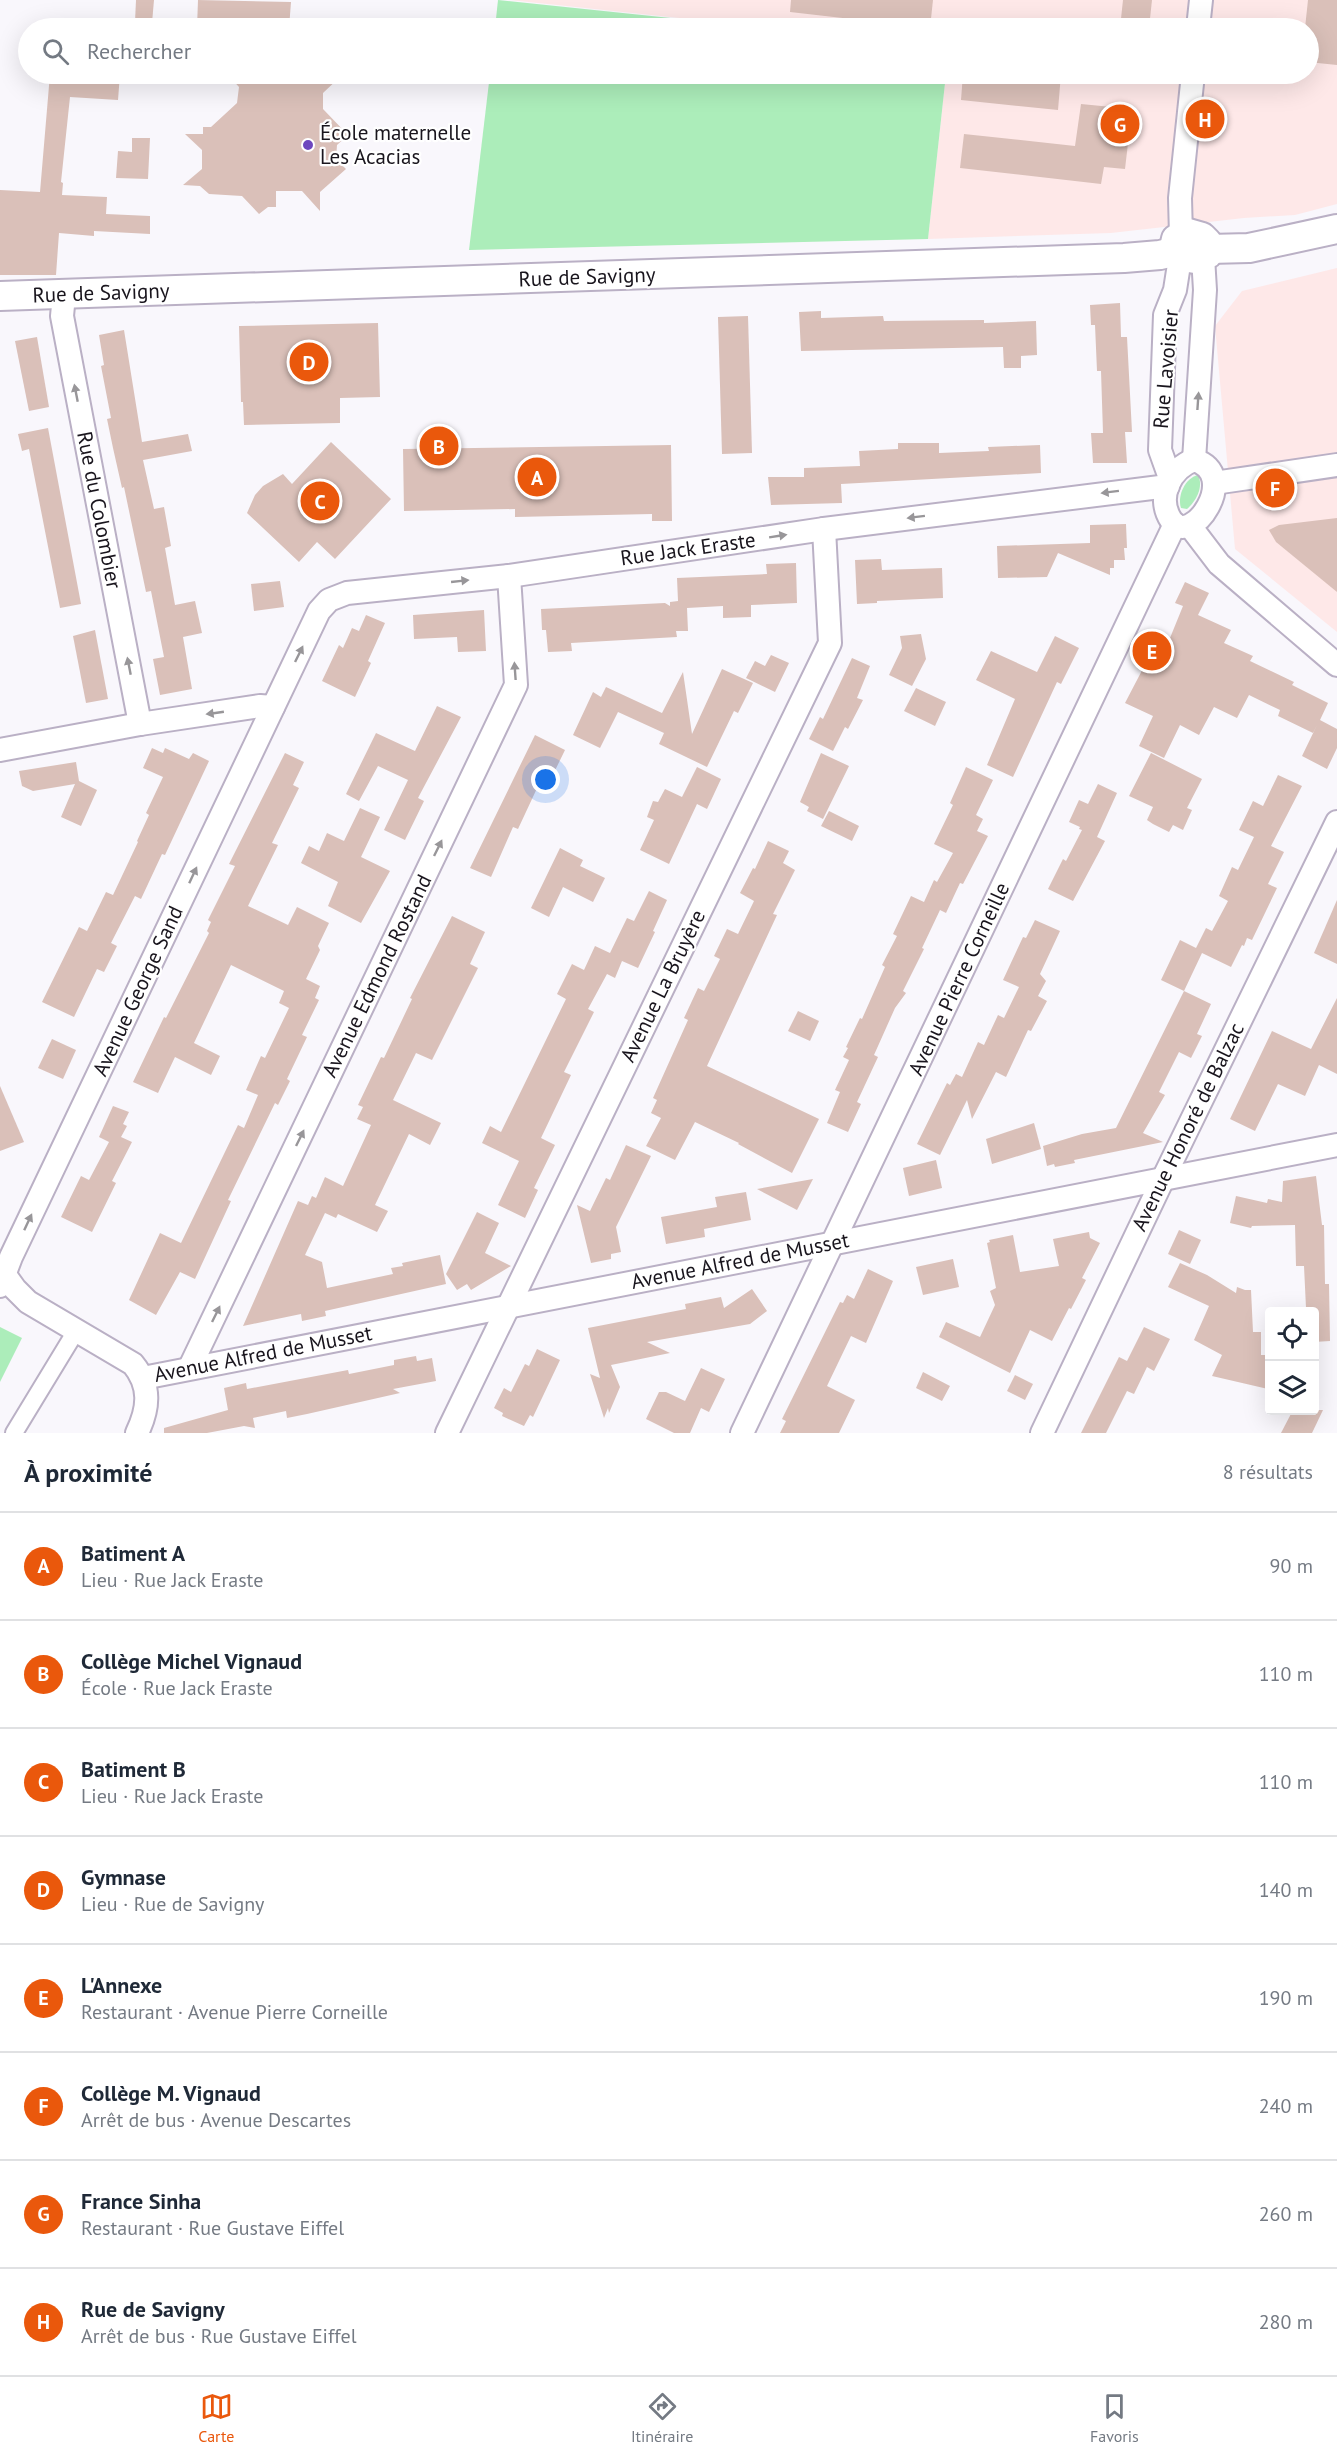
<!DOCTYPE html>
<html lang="fr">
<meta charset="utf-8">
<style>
:root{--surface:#fff;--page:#f6f6f7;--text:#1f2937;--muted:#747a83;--line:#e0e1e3;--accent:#ea580c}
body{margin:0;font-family:"PT Sans",sans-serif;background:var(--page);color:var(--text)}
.controls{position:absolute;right:18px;bottom:18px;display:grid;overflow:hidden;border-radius:6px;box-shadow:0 6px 24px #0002}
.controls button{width:54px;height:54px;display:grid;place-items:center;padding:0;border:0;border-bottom:2px solid var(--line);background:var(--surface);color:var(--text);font:30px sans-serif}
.you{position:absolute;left:546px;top:780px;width:21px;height:21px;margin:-15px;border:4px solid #fff;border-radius:50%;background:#1a73e8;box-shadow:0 0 0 9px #1a73e833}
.badge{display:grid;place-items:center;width:39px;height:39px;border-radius:50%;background:var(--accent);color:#fff;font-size:20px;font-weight:700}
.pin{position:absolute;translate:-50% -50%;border:3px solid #fff;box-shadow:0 2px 6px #0006}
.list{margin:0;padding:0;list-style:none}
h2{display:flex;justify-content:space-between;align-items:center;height:78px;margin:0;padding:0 24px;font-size:26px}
h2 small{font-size:20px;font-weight:400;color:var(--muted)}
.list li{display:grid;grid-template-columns:39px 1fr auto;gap:18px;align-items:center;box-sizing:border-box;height:108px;padding:0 24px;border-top:2px solid var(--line)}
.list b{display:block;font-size:22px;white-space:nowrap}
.list p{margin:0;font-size:20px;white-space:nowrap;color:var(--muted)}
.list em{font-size:20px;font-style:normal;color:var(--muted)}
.icon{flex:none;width:33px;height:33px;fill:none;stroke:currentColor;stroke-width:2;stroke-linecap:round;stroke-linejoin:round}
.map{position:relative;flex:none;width:1337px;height:1433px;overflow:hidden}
.search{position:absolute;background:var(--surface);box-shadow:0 6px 24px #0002;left:18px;right:18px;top:18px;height:66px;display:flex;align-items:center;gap:15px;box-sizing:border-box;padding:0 21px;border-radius:33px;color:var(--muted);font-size:22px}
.sheet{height:942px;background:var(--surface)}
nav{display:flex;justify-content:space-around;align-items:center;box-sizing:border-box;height:84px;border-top:2px solid var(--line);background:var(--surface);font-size:16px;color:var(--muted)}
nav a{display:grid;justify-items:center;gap:3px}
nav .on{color:var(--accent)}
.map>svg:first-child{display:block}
.industrial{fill:#fee8e8}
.green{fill:#acedba}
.building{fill:#dac0b9}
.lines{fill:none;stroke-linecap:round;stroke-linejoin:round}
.pedestrian-casing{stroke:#bab0c5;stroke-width:20}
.minor-casing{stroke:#bab0c5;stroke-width:26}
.tertiary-casing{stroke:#bab0c5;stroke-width:32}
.pedestrian{stroke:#fff;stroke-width:16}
.minor{stroke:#fff;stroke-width:22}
.tertiary{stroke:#fff;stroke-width:28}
.oneway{fill:#989699}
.poi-dot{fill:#6d46be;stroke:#fff;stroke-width:2}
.labels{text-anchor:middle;stroke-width:4.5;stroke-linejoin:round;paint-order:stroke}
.poi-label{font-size:21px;fill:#19151d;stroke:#fff;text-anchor:start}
.street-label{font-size:21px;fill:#19151d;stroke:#fff}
</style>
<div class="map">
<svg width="1337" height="1433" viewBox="0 0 1337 1433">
<rect width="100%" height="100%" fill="#f9f7fc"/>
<g class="industrial">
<path d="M510,0H1337V204L1295,215L1244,218L1111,233L928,239L946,74H1308V28H773Z"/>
<path d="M1337,268V632L1235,549L1215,326L1242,291Z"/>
</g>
<g class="green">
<path d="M498,0L767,28H495Z"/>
<path d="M490,74H946L928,239L469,250Z"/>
<path d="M1198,475C1204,487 1196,501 1187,509L1181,508C1177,496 1185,478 1198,475Z"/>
<path d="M0,1327L22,1338L0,1382Z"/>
</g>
<g class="building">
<path d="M136,0H154L152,23L135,22Z"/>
<path d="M198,0L291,2L289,28H197Z"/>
<path d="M791,0H933L930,28L790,12Z"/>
<path d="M1123,0H1152L1149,28H1120Z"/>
<path d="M1308,0H1337V65L1308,62V28H1305Z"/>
<path d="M50,74H120L118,100L70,97L61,182L63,183L62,195L107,197L106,214L150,216V234L94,231V236L59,233L56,275H0V190L40,192Z"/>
<path d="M227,74H309L341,76L323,93V109L348,135L337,145L336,159L346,169L320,192V211L302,191H276V207H268L259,214L242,196L209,194L200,186L183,185L202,169V150L185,134H203V127H211L237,103L239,87Z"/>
<path d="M963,74H1061L1058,110L961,100Z"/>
<path d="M1081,104L1132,109L1125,169L1104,167L1101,184L960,168L964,134L1075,146Z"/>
<path d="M132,138H150L148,179L116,178L118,151L132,152Z"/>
<path d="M1120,303L1121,337H1127L1132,432H1125L1127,463H1093L1091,433H1103L1101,371H1097L1095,325H1091L1090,305Z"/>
<path d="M821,311V318L883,316L884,321L984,320V323L1036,321L1037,355L1021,356V368H1004L1003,347L801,351L799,312Z"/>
<path d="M748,316L752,453L722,454L718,317Z"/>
<path d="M378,323L380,397L340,398V423L244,425L243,402H241L239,326Z"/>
<path d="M124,330L142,442L188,434L192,451L143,460L154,509L164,507L171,546L165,548L175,605L195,601L202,633L183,637L192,689L160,695L153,659L164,657L151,591L146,592L124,487L122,488L113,448L107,419L111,418L101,366L104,365L99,335Z"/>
<path d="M37,337L49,407L29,411L15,341Z"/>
<path d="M48,428L81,604L60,608L29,449L22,451L18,434Z"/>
<path d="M331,442L391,499L335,559L317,542L299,562L247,513L255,495L263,486L283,474L292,484Z"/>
<path d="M898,443H939V453L989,451L988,447L1040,445L1041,473L841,484L842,503L771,505L768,477H804V468L860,466L859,451L898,449Z"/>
<path d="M671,445L672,521H652V514L515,517V509L404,511L403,449Z"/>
<path d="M1337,518V592L1276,542L1269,530L1279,525Z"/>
<path d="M1126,524L1127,548H1124L1125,560H1114V568H1110V575L1058,553L1047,577L998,578L997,546L1090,543V525Z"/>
<path d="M881,559L882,570L942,568L943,598L877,601V603L857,604L855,560Z"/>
<path d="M796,563L797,603L751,605V617L723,618V606L687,608L688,631H676L677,637L571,643L572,651L548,652L546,630H542L541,609L665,603L670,606V602L678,601L677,578L767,574L766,564Z"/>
<path d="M280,581L284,607L254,611L251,584Z"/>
<path d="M1185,582L1209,593L1198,615L1231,630L1224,643L1253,656L1250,661L1294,682L1292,685L1328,703L1320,720L1337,729V748L1327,769L1302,756L1317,725L1313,733L1278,716L1280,710L1249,695L1237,718L1214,707L1199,735L1180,725L1164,758L1139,746L1153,716L1125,703L1161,634L1170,638L1183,606L1175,603Z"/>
<path d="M484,610L486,651L458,652L457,637L414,639L413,615Z"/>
<path d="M366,615L385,623L368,661L371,663L355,697L322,681L339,645L343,648L352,628L359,631Z"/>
<path d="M95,630L108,699L86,703L73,636Z"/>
<path d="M921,634L926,659L912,686L889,675L902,648L900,636Z"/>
<path d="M1055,636L1079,648L1061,684L1057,682L1013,777L987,765L1015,699L976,680L991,651L1037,672Z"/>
<path d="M771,655L789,663L775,692L746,678L755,661L765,666Z"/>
<path d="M852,658L870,666L857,698L863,700L848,729L845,727L833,751L809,739L820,717L823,719Z"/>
<path d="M722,669L753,683L738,713L734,711L707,767L659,744L664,733L618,712L600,748L573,735L593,692L601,697L606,687L662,713L683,672L692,734Z"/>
<path d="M916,688L946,702L935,726L904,711Z"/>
<path d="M437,706L461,717L418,798L424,801L405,840L384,830L408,780L378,766L359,801L346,794L376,733L415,751Z"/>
<path d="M535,735L565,750L547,787L539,784L518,829L513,827L491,877L470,868Z"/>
<path d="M152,748L163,753L165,748L189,759L193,753L209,761L165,855L162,854L141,899L135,896L111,943L117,946L104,972L97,969L74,1017L42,1002L79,927L87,931L106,892L113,895L138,842L137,841L149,815L146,813L163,777L143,768Z"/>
<path d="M285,753L304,762L293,785L299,788L272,843L278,845L248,906L288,925L297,907L329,923L318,946L320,950L306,979L320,986L315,998L319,1000L302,1035L307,1037L287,1079L290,1081L278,1105L275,1103L228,1200L231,1201L195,1279L180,1272L156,1315L129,1300L160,1233L181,1243L238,1125L244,1128L258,1095L246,1090L261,1056L265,1058L289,1008L279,1003L284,991L231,965L194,1043L220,1056L211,1075L175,1057L158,1093L133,1082L164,1017L166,1018L209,933L207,931L211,922L208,920L235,866L229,864Z"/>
<path d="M821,753L849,766L823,819L807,811L809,807L800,802Z"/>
<path d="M1151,753L1202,779L1187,808L1192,810L1183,830L1173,825L1169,832L1153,824L1147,820L1153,807L1129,796Z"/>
<path d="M76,762L79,781L97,790L81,826L61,817L75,784L33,791L22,786L19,771Z"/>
<path d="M697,767L721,779L707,809L697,804L669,864L640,850L654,820L647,817L653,801L658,802L665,789L682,797Z"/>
<path d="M966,767L993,780L976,815L983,819L977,831L988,836L963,884L960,883L946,913L940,910L922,948L924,949L903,991L906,993L895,1008L874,1055L878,1057L857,1102L861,1104L848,1132L827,1123L840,1092L835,1090L849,1060L843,1057L848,1048L846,1047L860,1018L862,1019L885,967L882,965L897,936L893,934L911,896L924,902L934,880L937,882L953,853L934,844L953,805L950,803Z"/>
<path d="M1278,775L1302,786L1271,846L1284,852L1268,884L1277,888L1252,940L1247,938L1244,946L1242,945L1231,967L1202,953L1184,991L1161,980L1180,940L1196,948L1206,928L1212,931L1228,901L1219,896L1232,867L1238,870L1254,837L1239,830L1253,801L1263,806Z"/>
<path d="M1098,784L1117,793L1097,837L1105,841L1073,901L1048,889L1063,859L1066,861L1082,830L1079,829L1080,827L1069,822L1079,800L1088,804Z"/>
<path d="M360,808L380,817L361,857L390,871L361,923L328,906L338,882L301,863L309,846L319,851L327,833L344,841Z"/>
<path d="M829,811L859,826L852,841L821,826Z"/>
<path d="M768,841L789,851L783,863L795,870L773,914L777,915L707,1066L819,1119L792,1173L738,1144L739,1143L695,1122L675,1160L646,1146L661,1118L651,1113L657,1100L653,1098L688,1020L684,1018L698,988L704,991L720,959L714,956L727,929L738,934L754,901L740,893L753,868L755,869Z"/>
<path d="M560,848L583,860L580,866L605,878L593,902L563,887L549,917L531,908Z"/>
<path d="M649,891L667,900L653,931L655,932L638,968L622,961L615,978L607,974L588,1009L594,1012L564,1072L571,1075L541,1138L555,1145L534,1188L538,1190L525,1218L498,1205L519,1161L482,1143L490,1126L501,1132L566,999L557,994L572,964L584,970L595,946L610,953L627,918L634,921Z"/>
<path d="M1337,900V964L1314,953Z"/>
<path d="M452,916L485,932L470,964L478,968L432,1060L416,1053L393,1100L441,1123L430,1145L409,1134L375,1205L388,1211L377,1232L338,1214L336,1218L325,1213L305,1255L322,1262L327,1288L393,1274L391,1268L403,1266L402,1263L440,1255L446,1284L325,1311L326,1316L302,1321L301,1314L243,1326L298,1201L308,1205L312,1196L316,1198L325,1177L343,1186L371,1125L357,1119L363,1107L358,1105L381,1057L384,1058L412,999L410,998Z"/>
<path d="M1035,920L1060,931L1040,974L1046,981L1038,996L1047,1001L1031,1031L1028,1030L1006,1077L996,1072L972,1119L967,1100L940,1155L917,1144L947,1083L950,1085L956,1074L962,1077L978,1042L984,1045L998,1015L1004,1018L1019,987L1003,980L1023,937L1026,938Z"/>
<path d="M1184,991L1211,1004L1197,1034L1202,1036L1191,1058L1179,1052L1159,1092L1165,1095L1143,1133L1163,1142L1074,1160L1075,1163L1055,1167L1054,1164L1047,1166L1043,1146L1082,1134L1116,1128Z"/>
<path d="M1337,998V1074L1319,1065L1305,1096L1278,1084L1255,1131L1230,1119L1272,1031L1311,1049Z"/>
<path d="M798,1011L819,1021L810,1041L788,1031Z"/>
<path d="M52,1039L76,1050L63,1079L38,1068Z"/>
<path d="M0,1086L24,1142L0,1151Z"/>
<path d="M113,1106L129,1112L123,1124L127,1126L121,1137L132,1142L112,1181L116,1183L92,1232L61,1217L81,1176L89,1180L109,1142L99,1137Z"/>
<path d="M1034,1123L1041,1149L992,1164L986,1139Z"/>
<path d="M626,1145L651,1156L616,1227L621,1252L611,1254V1259L591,1263L577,1205L590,1211L606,1178L610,1180Z"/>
<path d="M936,1160L942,1188L909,1196L903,1168Z"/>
<path d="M1316,1176L1322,1225H1324L1325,1284H1329L1330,1341L1314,1342V1311L1313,1308H1306L1304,1266H1296L1295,1225L1252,1226L1251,1228L1230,1223L1236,1196L1267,1203L1268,1199L1282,1202L1283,1181Z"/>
<path d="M813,1179L797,1210L757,1189Z"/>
<path d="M746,1192L751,1220L704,1229L705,1237L666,1244L661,1217L717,1207L715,1197Z"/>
<path d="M477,1212L499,1223L485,1253L511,1266L471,1290L467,1284L457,1290L446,1274Z"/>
<path d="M1179,1230L1201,1240L1190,1264L1168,1254Z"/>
<path d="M1089,1232L1090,1238L1100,1243L1082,1278L1086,1280L1071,1309L1069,1308L1052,1341L1030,1330L1010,1373L939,1337L946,1322L980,1337L995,1305L990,1291L996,1288L987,1243L990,1242L989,1240L1013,1235L1020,1272L1059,1266L1053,1239Z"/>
<path d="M953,1259L959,1287L923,1295L916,1267Z"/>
<path d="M1180,1263L1207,1275L1236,1293L1237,1287L1245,1290H1251L1253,1332H1261V1355H1269L1268,1389L1212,1376L1222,1355L1194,1340L1209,1306L1168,1287Z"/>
<path d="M868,1269L893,1281L866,1343L851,1336L827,1386L855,1400L839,1433H780L786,1421L782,1419L840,1302L843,1303L847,1295L854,1299Z"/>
<path d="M752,1289L767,1311L750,1324L647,1342L670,1353L611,1365L620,1387L609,1413L608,1408L604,1418L590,1374L600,1378L588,1328L686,1309L685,1304L721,1297L724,1308Z"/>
<path d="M1144,1327L1170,1339L1154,1371L1147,1367L1134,1394L1127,1391L1106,1433H1081L1119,1357L1127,1361Z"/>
<path d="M537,1349L560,1360L533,1417L530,1415L524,1426L502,1416L503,1413L494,1408L504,1388L511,1392L525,1364L529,1366Z"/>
<path d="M416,1356L417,1361L432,1358L436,1381L393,1389L400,1393L307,1414L287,1418L286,1411L253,1418L255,1428L244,1426L207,1433H164V1428L228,1410L224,1388L246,1383L247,1389L348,1370L349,1374L394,1365V1360Z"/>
<path d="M701,1368L725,1379L709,1412L701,1408L690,1433H674L646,1419L659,1392H666L685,1401Z"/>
<path d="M923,1372L950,1386L942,1401L916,1388Z"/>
<path d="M1015,1375L1033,1384L1025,1400L1007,1391Z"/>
<path d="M1293,1410H1323L1312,1433H1281Z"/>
</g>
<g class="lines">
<defs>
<path id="pedestrian" d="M14,1433L76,1331"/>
<g id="minor">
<path d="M1198,28L1201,0"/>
<path d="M1181,236L1180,198L1193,74"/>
<path d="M64,295L62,316L140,724"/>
<path d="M1194,460L1205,290L1203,257"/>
<path d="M1194,460C1242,474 1191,550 1171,520C1156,497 1171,468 1194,460Z"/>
<path d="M1170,478L1160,450L1165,315L1175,290L1180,258"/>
<path d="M1214,483L1337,465"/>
<path d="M1190,526L1219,564L1337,665"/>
<path d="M0,750L140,724L260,706L273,707"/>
<path d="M0,1268L15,1289L28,1302L133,1364C151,1386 149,1408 137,1433"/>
<path d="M0,1286L11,1257L319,611L329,600L347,593L509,576L824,529L1168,486"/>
<path d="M190,1367L516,685L509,576"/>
<path d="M143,1378L1337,1145"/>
<path d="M447,1433L830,643L824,529"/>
<path d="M742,1433L1175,524"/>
<path d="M1042,1433L1163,1179L1337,822"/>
</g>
<g id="tertiary">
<path d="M1188,233L1202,237L1207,242L1208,254L1195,259L1176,256L1173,252L1176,239Z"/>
<path d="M1209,249L1249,248L1337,229"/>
<path d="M0,296L1124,258L1160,255L1173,252"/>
</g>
</defs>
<use href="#pedestrian" class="pedestrian-casing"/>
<use href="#minor" class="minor-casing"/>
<use href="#tertiary" class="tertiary-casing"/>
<use href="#pedestrian" class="pedestrian"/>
<use href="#minor" class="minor"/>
<use href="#tertiary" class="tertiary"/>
</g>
<defs><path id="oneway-solid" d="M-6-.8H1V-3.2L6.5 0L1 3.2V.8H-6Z" transform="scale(1.5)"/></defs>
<g class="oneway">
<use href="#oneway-solid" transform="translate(76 393) rotate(-101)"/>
<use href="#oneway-solid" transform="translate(1198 401) rotate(-86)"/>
<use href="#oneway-solid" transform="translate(1110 492) rotate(173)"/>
<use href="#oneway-solid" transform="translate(916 517) rotate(173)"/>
<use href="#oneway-solid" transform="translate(778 536) rotate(-9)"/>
<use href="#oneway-solid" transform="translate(460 581) rotate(-6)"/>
<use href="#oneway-solid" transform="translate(299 654) rotate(-64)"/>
<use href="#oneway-solid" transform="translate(129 666) rotate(-101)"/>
<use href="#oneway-solid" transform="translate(515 671) rotate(-94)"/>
<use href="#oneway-solid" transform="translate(215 713) rotate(172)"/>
<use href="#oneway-solid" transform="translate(438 848) rotate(-64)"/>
<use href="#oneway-solid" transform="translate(193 875) rotate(-65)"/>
<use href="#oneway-solid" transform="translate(300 1138) rotate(-64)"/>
<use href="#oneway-solid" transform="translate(28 1222) rotate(-65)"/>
<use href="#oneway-solid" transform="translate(216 1314) rotate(-64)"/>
</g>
<circle class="poi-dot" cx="308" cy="145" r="6"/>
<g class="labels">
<g class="poi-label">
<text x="320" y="140">École maternelle<tspan x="320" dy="24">Les Acacias</tspan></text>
</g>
<g class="street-label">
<text transform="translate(587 277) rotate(-2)" y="7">Rue de Savigny</text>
<text transform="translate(101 293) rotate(-2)" y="7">Rue de Savigny</text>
<text transform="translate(1166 369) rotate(-85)" y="7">Rue Lavoisier</text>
<text transform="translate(99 510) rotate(79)" y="7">Rue du Colombier</text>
<text transform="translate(688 549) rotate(-8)" y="7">Rue Jack Eraste</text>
<text transform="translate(377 976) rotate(-64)" y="7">Avenue Edmond Rostand</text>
<text transform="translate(959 979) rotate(-65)" y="7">Avenue Pierre Corneille</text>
<text transform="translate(663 986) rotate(-64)" y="7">Avenue La Bruyère</text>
<text transform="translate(138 991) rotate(-65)" y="7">Avenue George Sand</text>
<text transform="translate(1188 1127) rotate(-64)" y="7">Avenue Honoré de Balzac</text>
<text transform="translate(740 1261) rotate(-11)" y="7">Avenue Alfred de Musset</text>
<text transform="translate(263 1354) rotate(-11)" y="7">Avenue Alfred de Musset</text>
</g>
</g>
</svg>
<div class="controls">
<button><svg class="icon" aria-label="locate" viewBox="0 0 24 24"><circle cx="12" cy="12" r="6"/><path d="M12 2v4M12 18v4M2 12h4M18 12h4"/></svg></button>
<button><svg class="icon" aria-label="layers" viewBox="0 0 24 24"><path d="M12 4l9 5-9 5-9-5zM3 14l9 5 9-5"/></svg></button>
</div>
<div class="you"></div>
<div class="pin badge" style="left:537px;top:477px">A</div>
<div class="pin badge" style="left:439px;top:446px">B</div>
<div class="pin badge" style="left:320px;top:501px">C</div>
<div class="pin badge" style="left:309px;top:362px">D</div>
<div class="pin badge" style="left:1152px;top:651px">E</div>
<div class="pin badge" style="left:1275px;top:488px">F</div>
<div class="pin badge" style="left:1120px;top:124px">G</div>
<div class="pin badge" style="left:1205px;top:119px">H</div>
<div class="search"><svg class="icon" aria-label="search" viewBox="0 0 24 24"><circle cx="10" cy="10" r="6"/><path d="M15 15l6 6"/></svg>Rechercher</div>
</div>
<section class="sheet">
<h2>À proximité<small>8 résultats</small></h2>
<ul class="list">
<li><span class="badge">A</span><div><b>Batiment A</b><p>Lieu · Rue Jack Eraste</p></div><em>90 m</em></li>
<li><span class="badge">B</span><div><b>Collège Michel Vignaud</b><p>École · Rue Jack Eraste</p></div><em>110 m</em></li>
<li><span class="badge">C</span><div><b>Batiment B</b><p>Lieu · Rue Jack Eraste</p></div><em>110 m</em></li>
<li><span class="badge">D</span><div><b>Gymnase</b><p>Lieu · Rue de Savigny</p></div><em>140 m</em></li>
<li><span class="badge">E</span><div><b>L'Annexe</b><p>Restaurant · Avenue Pierre Corneille</p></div><em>190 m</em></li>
<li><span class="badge">F</span><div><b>Collège M. Vignaud</b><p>Arrêt de bus · Avenue Descartes</p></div><em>240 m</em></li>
<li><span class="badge">G</span><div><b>France Sinha</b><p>Restaurant · Rue Gustave Eiffel</p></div><em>260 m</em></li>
<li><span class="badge">H</span><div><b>Rue de Savigny</b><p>Arrêt de bus · Rue Gustave Eiffel</p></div><em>280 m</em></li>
</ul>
</section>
<nav>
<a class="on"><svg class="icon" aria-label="map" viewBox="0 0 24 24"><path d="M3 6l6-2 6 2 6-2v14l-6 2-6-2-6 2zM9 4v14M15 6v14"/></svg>Carte</a>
<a><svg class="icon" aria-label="directions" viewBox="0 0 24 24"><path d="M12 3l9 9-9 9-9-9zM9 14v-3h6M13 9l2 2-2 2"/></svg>Itinéraire</a>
<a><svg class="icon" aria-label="saved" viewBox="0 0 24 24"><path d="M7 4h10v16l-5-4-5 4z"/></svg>Favoris</a>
</nav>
